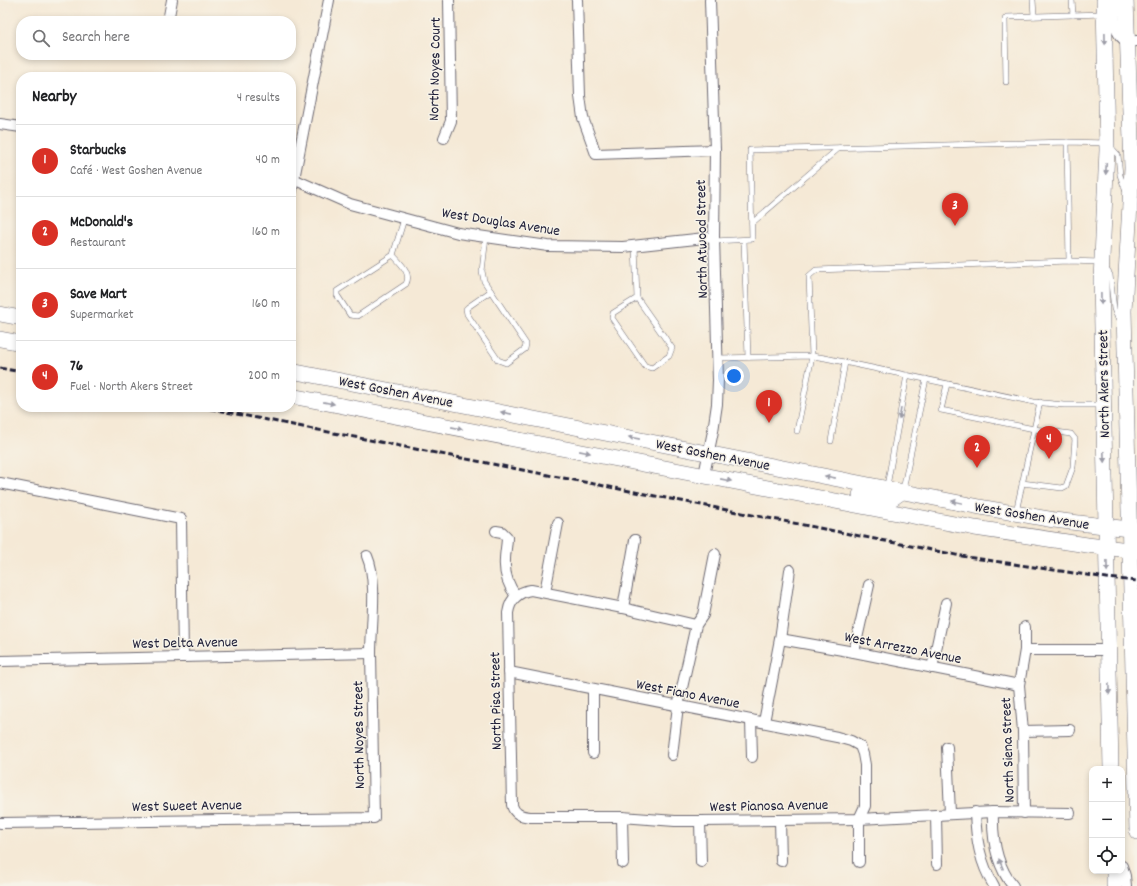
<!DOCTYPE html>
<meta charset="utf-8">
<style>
:root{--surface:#fff;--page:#f6f6f6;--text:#202124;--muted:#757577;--line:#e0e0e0;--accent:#d93025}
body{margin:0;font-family:Dekko,sans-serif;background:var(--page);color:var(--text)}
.controls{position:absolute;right:12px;bottom:12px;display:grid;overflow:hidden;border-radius:8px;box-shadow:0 2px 6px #0003}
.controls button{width:36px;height:36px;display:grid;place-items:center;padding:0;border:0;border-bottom:1px solid var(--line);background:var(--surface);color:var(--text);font:20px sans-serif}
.you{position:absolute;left:734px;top:376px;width:14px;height:14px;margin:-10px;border:3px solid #fff;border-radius:50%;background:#1a73e8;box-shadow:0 0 0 6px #1a73e833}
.badge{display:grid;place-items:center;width:26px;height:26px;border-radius:50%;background:var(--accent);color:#fff;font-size:13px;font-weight:700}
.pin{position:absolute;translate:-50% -33px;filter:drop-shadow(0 1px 2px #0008)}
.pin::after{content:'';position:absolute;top:21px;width:14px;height:12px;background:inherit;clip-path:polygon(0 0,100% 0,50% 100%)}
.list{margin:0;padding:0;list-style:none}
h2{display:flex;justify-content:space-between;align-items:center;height:52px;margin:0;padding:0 16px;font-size:17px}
h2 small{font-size:13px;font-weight:400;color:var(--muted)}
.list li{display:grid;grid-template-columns:26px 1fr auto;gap:12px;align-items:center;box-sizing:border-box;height:72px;padding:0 16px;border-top:1px solid var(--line)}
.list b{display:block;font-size:15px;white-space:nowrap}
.list p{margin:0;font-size:13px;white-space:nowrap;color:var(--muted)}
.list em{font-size:13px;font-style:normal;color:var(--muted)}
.icon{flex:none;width:22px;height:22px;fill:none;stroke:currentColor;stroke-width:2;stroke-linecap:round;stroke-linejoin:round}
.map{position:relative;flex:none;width:1137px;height:886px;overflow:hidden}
.search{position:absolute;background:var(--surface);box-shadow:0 2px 6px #0003;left:16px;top:16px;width:280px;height:44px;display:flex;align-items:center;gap:10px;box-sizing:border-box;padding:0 14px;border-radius:16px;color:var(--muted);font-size:15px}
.panel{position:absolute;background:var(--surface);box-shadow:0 2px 6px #0003;left:16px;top:72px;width:280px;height:340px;border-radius:16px}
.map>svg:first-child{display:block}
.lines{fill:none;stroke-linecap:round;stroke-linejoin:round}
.service-casing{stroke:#6c6871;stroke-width:6}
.minor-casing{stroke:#6c6871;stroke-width:12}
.secondary-casing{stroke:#6c6871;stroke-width:16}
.service{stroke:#fff;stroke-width:5}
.minor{stroke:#fff;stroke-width:10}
.secondary{stroke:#fff;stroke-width:15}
.rail{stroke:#22223b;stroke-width:3;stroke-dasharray:6 3;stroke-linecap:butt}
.oneway{fill:#9c9ca7}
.labels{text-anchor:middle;stroke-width:3;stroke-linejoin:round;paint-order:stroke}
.street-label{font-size:15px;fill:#22223b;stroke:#f7f3e8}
</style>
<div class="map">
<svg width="1137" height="886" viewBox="0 0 1137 886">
<rect width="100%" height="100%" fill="#f7f3e8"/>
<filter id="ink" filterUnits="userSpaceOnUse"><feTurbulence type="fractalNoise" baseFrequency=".025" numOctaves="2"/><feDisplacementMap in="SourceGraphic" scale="8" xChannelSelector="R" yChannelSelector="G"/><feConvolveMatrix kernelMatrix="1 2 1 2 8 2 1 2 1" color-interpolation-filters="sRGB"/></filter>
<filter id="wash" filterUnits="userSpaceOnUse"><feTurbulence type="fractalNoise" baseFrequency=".012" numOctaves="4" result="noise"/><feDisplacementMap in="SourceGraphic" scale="16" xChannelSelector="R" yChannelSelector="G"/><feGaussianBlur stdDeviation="0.9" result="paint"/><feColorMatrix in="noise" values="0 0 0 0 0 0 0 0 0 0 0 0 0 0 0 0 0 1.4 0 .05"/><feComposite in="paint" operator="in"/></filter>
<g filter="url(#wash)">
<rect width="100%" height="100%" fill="#f5e9d6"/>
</g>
<g filter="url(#ink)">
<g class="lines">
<defs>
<g id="service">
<path d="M1033,0L1034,16"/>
<path d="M1072,0L1073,15"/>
<path d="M1006,82L1005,19L1007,17L1103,14"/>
<path d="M1067,142L1069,261"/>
<path d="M752,223L839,148"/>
<path d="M486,237L482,271L484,281L526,344L525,349L506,363L498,360L467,314L466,309L468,307L491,291"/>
<path d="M744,240L748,357"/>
<path d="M714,241L752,239L750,150L1067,142L1107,143L1118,155L1120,175L1126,192"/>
<path d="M635,246L637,298L613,313L612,318L645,366L652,368L669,356L672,348L637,298"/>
<path d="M393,255C400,263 412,273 406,284L358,316L350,315L337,295V291L393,255L404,219"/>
<path d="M1106,269L1110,275L1114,309L1119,321"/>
<path d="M718,358L812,356L825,358L1034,402L1064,405H1102"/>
<path d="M947,384L941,410L1034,429L1071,434L1075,439L1073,467L1066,486L1062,488L1022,483"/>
<path d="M797,431L812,356L809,276L816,270L1069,261L1100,262"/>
<path d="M831,441L845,362"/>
<path d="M887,486L907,375"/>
<path d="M903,490L926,379"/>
<path d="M1016,512L1040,402"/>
</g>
<g id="minor">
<path d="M577,0L580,96L583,118L596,154L715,150"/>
<path d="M1114,0C1115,13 1112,35 1127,41C1130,42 1134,41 1137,41"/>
<path d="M168,21L172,0"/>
<path d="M0,124L21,127"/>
<path d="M444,138L451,121L449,0"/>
<path d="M291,178L350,204L458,233L548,246L623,247L714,237"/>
<path d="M291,194L329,0"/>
<path d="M704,475L713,431L717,404L718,380L714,237L715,150L710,0"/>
<path d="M0,483L181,519L183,657"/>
<path d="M496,531L502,532L507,537C507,545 505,552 505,560C504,573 508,585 516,596"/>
<path d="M545,592L558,523"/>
<path d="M623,608L635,540"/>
<path d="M696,625L623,608L531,590C518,592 510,599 508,613L512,805C514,814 521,816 530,817H622L675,821H700L859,819L993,812L1070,813"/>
<path d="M780,639L854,652L1019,685"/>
<path d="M1025,650H1108"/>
<path d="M854,652L869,585"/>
<path d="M0,661L371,653"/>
<path d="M932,668L946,603"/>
<path d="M509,672L837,737L851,741L860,746L863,754L865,765V806L859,819V862"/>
<path d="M751,720L752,757"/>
<path d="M764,722L780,639L790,570"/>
<path d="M1023,731L1070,730"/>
<path d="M947,747L950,813"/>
<path d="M593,753V689"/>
<path d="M672,755L678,706L696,625L703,615L715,554"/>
<path d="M975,812C976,839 980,863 994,886"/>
<path d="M993,812C992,839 996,865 1013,886"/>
<path d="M1024,813L1023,731L1019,685L1025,650V627"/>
<path d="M936,815L937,864"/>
<path d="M622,817L623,863"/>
<path d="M780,820L781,861"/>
<path d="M700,821L701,862"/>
<path d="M0,823L374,818C373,763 372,708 371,653C371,625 378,581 367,556"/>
<path d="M1122,866L1125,876L1126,886"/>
</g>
<g id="secondary">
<path d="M1104,0L1107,150L1101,280L1111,769"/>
<path d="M1126,0L1132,168L1124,311L1137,832"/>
<path d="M0,314L21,318"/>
<path d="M0,339L21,343"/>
<path d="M291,371L980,507L1054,520L1137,530"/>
<path d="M291,396L975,528L1087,545L1137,551"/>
<path d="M860,495L876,498H893L903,491"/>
<path d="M1114,871V886"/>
</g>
</defs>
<use href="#service" class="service-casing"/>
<use href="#minor" class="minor-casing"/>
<use href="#secondary" class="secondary-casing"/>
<use href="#service" class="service"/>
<use href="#minor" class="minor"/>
<use href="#secondary" class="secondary"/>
<g class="rail">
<path d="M0,368L21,372"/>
<path d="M201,407L967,557L1107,578L1137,581"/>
</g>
</g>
<defs><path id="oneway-solid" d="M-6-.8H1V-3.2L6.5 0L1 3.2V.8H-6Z"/></defs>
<g class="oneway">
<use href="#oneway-solid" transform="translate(1105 39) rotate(89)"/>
<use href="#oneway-solid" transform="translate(1106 169) rotate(93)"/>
<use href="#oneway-solid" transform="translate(1101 299) rotate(89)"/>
<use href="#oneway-solid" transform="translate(329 403) rotate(11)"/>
<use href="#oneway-solid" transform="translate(506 413) rotate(-169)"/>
<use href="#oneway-solid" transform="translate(900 414) rotate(100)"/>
<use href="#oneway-solid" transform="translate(457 428) rotate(11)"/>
<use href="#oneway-solid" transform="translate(634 438) rotate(-169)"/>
<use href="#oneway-solid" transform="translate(585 452) rotate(11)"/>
<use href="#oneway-solid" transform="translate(1104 457) rotate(88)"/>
<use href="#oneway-solid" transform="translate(830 477) rotate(-169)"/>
<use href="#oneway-solid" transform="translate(726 480) rotate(11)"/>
<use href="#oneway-solid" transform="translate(957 502) rotate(-168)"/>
<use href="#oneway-solid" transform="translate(1107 566) rotate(89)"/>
<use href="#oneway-solid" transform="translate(1109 689) rotate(88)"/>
<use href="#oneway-solid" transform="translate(1001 864) rotate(-113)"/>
</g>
</g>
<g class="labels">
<g class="street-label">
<text transform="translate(434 69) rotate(-89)" y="5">North Noyes Court</text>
<text transform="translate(501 221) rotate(9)" y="5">West Douglas Avenue</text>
<text transform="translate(701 239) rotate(-91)" y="5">North Atwood Street</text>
<text transform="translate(1103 384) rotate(-91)" y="5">North Akers Street</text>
<text transform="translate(396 391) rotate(11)" y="5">West Goshen Avenue</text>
<text transform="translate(713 454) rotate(11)" y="5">West Goshen Avenue</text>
<text transform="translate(1032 515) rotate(9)" y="5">West Goshen Avenue</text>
<text transform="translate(185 642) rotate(-1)" y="5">West Delta Avenue</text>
<text transform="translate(903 647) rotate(11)" y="5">West Arrezzo Avenue</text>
<text transform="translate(688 693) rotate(11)" y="5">West Fiano Avenue</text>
<text transform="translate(495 701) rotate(-91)" y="5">North Pisa Street</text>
<text transform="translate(358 735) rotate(-91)" y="5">North Noyes Street</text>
<text transform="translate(1007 750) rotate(-92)" y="5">North Siena Street</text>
<text transform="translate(187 805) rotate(-1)" y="5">West Sweet Avenue</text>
<text transform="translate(769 805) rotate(-1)" y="5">West Pianosa Avenue</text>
</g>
</g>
</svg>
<div class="controls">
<button>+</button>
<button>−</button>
<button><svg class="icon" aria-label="locate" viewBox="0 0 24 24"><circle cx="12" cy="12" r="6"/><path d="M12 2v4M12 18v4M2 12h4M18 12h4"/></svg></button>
</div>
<div class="you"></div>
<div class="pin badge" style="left:769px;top:423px">1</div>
<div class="pin badge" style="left:977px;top:468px">2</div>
<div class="pin badge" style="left:955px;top:226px">3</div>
<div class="pin badge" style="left:1049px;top:459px">4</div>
<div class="search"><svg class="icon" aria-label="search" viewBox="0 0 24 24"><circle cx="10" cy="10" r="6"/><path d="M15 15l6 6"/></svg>Search here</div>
<section class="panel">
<h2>Nearby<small>4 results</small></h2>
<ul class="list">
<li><span class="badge">1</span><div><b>Starbucks</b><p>Café · West Goshen Avenue</p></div><em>40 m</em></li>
<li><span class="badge">2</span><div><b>McDonald's</b><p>Restaurant</p></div><em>160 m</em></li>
<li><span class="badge">3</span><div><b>Save Mart</b><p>Supermarket</p></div><em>160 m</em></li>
<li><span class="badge">4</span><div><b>76</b><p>Fuel · North Akers Street</p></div><em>200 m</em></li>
</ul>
</section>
</div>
